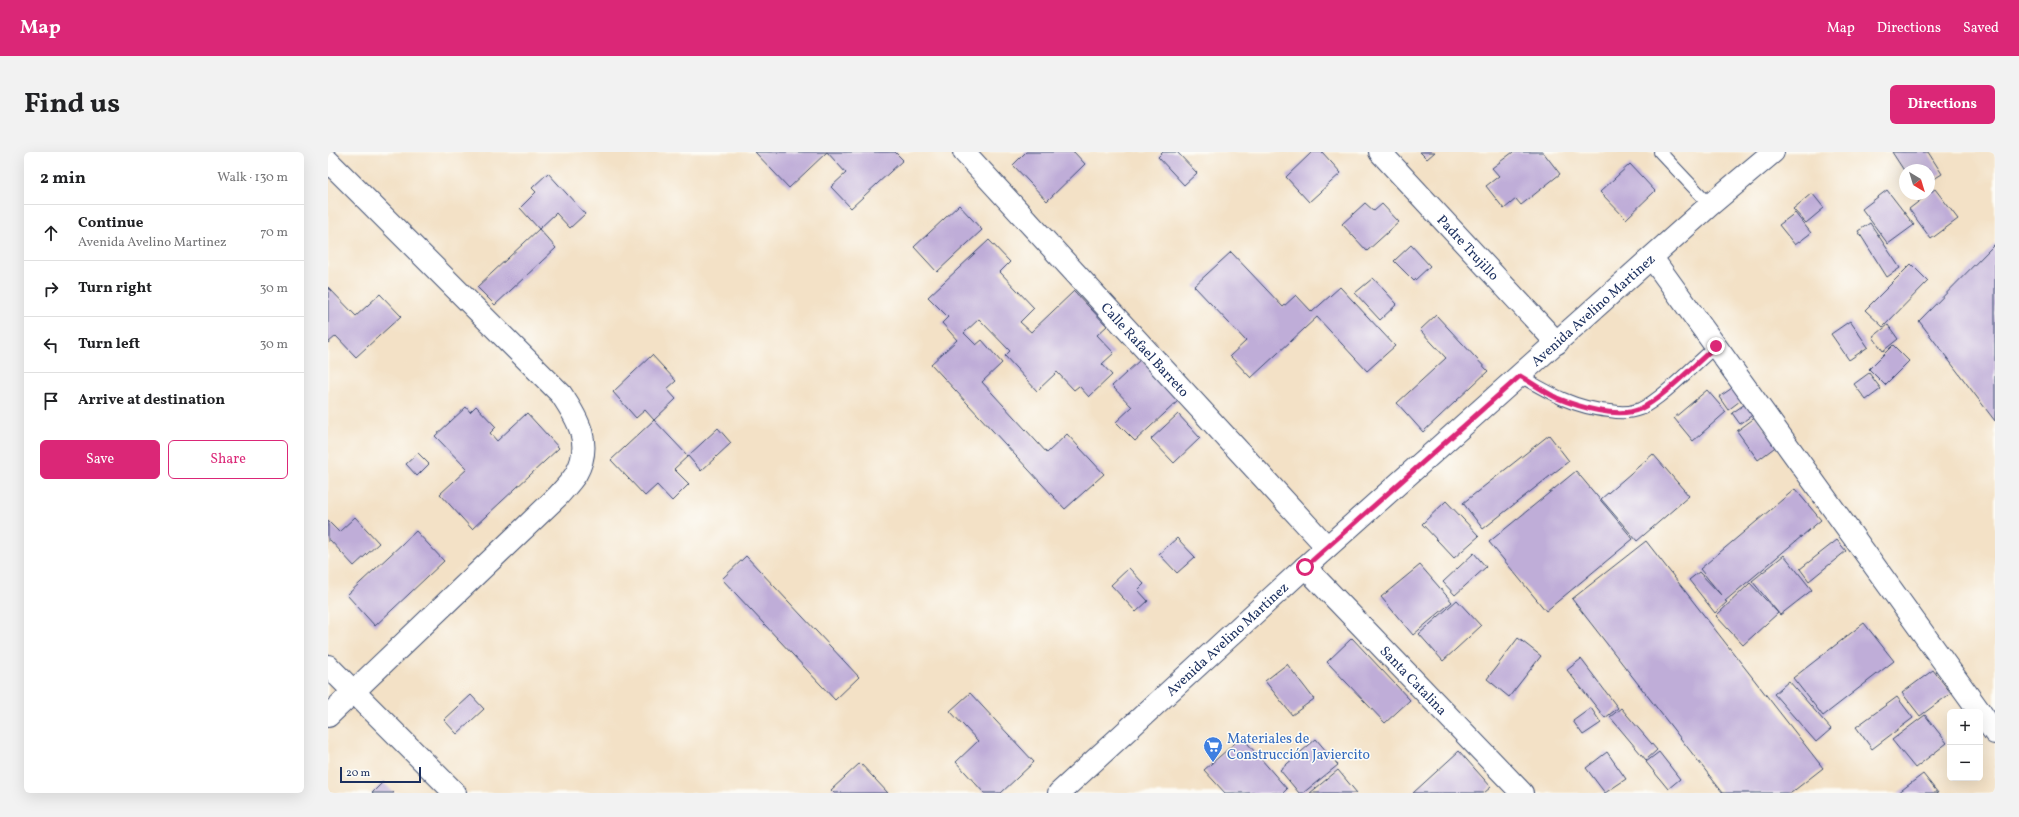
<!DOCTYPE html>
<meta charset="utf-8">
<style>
:root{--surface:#fff;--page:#f2f2f2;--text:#202124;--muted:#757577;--line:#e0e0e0;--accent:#db2777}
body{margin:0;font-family:Vollkorn,serif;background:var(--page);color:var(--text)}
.controls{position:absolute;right:12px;bottom:12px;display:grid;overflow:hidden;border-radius:6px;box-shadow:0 4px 16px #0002}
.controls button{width:36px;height:36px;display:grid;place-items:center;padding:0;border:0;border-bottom:1px solid var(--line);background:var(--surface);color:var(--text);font:20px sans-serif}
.compass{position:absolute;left:1571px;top:12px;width:36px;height:36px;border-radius:50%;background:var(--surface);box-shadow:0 4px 16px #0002;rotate:142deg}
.scale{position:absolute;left:12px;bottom:10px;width:81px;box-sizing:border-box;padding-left:4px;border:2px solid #1b2f5e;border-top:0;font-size:11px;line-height:14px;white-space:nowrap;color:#1b2f5e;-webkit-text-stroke:3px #fdfcf7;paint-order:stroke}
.stop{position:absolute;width:12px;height:12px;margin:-9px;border:3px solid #db2777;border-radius:50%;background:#fff}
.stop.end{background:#db2777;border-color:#fff;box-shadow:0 1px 4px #0008}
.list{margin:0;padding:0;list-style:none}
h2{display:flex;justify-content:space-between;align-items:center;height:52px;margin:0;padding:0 16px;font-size:17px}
h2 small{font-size:13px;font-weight:400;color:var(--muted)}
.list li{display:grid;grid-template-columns:26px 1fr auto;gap:12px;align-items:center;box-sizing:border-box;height:56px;padding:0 16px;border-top:1px solid var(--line)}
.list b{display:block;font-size:15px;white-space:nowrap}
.list p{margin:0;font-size:13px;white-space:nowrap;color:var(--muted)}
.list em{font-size:13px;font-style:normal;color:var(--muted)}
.actions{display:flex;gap:8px;padding:12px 16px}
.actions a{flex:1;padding:9px 0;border:1px solid var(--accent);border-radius:6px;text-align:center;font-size:14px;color:var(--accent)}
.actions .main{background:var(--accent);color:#fff}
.icon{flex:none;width:22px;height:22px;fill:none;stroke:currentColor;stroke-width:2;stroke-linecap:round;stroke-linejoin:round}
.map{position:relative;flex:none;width:1667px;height:641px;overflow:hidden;border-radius:6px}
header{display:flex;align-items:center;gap:24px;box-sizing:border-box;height:56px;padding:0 20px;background:var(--accent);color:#fff}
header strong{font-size:19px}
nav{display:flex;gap:22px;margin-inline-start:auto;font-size:14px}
.intro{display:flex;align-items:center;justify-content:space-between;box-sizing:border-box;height:96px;padding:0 24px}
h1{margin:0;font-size:28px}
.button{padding:10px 18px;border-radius:6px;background:var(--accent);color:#fff;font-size:14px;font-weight:700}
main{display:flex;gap:24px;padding:0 24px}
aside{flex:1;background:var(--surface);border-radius:6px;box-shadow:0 4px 16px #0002}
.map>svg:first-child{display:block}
.building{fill:#bfadd8}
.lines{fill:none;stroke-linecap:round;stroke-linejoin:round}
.service-casing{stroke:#3b4a6e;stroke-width:14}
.minor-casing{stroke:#3b4a6e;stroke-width:24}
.tertiary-casing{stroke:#3b4a6e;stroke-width:24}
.primary-casing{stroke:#3b4a6e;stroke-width:24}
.service{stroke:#fff;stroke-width:12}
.minor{stroke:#fff;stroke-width:22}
.tertiary{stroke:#fff;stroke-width:22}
.primary{stroke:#fff;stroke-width:22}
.route{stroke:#db2777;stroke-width:5}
.labels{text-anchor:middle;stroke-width:3;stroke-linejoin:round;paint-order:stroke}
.street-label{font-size:14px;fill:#1b2f5e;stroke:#fdfcf7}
.shop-label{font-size:14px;fill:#366cbe;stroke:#fdfcf7;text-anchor:start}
</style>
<header>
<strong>Map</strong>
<nav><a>Map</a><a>Directions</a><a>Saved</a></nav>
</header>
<div class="intro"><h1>Find us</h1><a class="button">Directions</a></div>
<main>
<aside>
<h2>2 min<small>Walk · 130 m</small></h2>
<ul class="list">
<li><svg class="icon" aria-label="ahead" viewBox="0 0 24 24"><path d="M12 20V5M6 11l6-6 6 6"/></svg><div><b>Continue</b><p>Avenida Avelino Martinez</p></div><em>70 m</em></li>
<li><svg class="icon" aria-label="right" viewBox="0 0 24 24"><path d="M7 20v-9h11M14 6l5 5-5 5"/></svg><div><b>Turn right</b></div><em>30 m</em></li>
<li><svg class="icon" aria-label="left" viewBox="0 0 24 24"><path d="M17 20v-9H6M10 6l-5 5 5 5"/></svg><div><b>Turn left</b></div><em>30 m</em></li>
<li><svg class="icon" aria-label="arrive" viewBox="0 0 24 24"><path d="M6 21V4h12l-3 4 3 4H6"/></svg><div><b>Arrive at destination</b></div></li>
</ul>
<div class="actions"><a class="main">Save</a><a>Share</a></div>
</aside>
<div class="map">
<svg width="1667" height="641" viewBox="0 0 1667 641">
<rect width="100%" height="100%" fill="#fdfcf7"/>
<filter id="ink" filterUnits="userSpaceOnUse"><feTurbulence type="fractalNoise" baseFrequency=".025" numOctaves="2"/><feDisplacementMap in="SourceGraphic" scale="8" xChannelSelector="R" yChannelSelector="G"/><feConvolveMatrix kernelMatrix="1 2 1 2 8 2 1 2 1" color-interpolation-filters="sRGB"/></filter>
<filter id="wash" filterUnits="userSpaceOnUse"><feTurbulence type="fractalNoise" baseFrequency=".012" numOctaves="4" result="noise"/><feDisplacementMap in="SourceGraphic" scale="16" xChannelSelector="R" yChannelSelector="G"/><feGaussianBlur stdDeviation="0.9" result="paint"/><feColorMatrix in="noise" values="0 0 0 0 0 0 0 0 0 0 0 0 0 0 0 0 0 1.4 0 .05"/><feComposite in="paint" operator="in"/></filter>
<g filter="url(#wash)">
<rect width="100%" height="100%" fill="#f3e1c6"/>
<g id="blocks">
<g class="building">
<path d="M427,0H567L575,8L523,56L503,35L518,21L499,0L461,36Z"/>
<path d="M698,0H746L757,12L719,49L685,13Z"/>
<path d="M835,0H849L869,21L856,33L830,5Z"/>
<path d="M984,0H994L1013,21L981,50L958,25Z"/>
<path d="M1092,0H1107L1099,7Z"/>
<path d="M1185,0H1215L1232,22L1193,53L1188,47L1176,57L1158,34L1171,24L1164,16Z"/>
<path d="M1564,0H1600L1614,22L1601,30V18H1577V20Z"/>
<path d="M1302,12L1327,39L1298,67L1272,40Z"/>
<path d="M220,21L257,62L242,76L228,61L211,77L192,56L208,40L204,36Z"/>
<path d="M1607,37L1630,67L1603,87L1581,57Z"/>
<path d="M1559,38L1586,73L1560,92L1534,57Z"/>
<path d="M1484,41L1496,56L1478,71L1465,57Z"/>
<path d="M1037,51L1046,59L1054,52L1071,70L1039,99L1014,72Z"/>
<path d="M631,53L654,78L609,120L586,95Z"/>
<path d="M1467,61L1483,81L1467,93L1451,73Z"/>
<path d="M1542,71L1572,116L1559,125L1530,79Z"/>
<path d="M211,77L228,96L167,153L149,135Z"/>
<path d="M661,88L682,110L672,120L706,156L692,170L703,180L746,139L779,174L769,183L786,201L774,212L784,223L761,245L751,234L746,238L729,220L709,239L677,204L682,199L651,167L636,181L648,193L654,188L674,211L654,230L719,301L739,282L776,322L737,357L603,212L629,188L614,171L620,165L600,145Z"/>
<path d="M1667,92V269L1591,169Z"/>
<path d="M1083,93L1102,114L1086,129L1066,109Z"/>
<path d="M903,100L955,155L968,143L984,160L1012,135L1067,194L1039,219L989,165L923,226L902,204L918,189L866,134Z"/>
<path d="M1583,112L1600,129L1555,175L1537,158Z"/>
<path d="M1045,126L1069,152L1052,168L1027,141Z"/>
<path d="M0,135L28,164L52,142L73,164L28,205L8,184L0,191Z"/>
<path d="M1108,163L1160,219L1095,280L1069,251L1118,206L1092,178Z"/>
<path d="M1522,169L1540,195L1521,208L1503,182Z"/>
<path d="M1560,173L1570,187L1555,199L1545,185Z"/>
<path d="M1565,193L1581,209L1557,233L1541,217Z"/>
<path d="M324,203L348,229L339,237L348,247L326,268L317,258L308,266L285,240Z"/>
<path d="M813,207L851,248L807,289L788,270L804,255L784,234Z"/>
<path d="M1541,221L1553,237L1538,248L1526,232Z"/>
<path d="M1407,234L1416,246L1400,258L1391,245Z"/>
<path d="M1379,238L1398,260L1365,289L1346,266Z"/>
<path d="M1420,250L1427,261L1412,272L1404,261Z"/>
<path d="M148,254L168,275L162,281L169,289L199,261L231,296L144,377L112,342L139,317L107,284L138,255L142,260Z"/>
<path d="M850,262L872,286L846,311L823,287Z"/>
<path d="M1428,265L1450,293L1430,308L1409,279Z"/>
<path d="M326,268L360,304L346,317L361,332L344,349L329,333L317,344L283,308Z"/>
<path d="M390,276L403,291L373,319L360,304Z"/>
<path d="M1221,283L1241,309L1155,377L1135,351Z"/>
<path d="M90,301L101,312L89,324L78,312Z"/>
<path d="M1325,302L1361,344L1309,389L1273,347Z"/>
<path d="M1248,319L1305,387L1218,459L1161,390Z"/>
<path d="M1467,337L1493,368L1397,449L1399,450L1387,461L1361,428L1371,420L1393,443L1372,417Z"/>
<path d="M1118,349L1151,384L1126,406L1094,372Z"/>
<path d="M27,365L51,391L26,414L2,388L0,390V369L11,380Z"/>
<path d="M88,379L116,409L47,474L19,443Z"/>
<path d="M849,386L867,405L849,421L831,402Z"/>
<path d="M1509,388L1518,399L1481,429L1472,417Z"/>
<path d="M1318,389L1495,616L1463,641H1395L1244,447Z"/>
<path d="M1146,401L1158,415L1127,443L1115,430Z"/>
<path d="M1456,403L1484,438L1452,463L1424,429Z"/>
<path d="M418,404L531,525L507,548L394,427Z"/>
<path d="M1092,413L1124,450L1085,483L1053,445Z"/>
<path d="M801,416L816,432L810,438L820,449L808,460L783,433Z"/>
<path d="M1422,431L1450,461L1415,493L1388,464Z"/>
<path d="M1129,448L1153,474L1115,509L1091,482Z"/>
<path d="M1536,471L1566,509L1495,564L1465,526Z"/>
<path d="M1024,486L1082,548L1057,571L999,510Z"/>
<path d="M1190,486L1213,504L1181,545L1159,527Z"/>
<path d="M1253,507L1290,556L1277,566L1239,518Z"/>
<path d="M959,512L986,547L964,563L937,529Z"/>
<path d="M1605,518L1623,541L1592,564L1574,541Z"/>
<path d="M1461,529L1503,577L1488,590L1446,542Z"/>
<path d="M642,541L706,610L673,641H656L628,610L650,589L622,559Z"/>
<path d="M143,543L156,557L129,582L116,568Z"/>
<path d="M1569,545L1585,566L1544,597L1528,575Z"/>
<path d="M1263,556L1273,571L1255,583L1245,569Z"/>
<path d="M1293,556L1329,598L1318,608L1282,565Z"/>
<path d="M1597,563L1619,591L1587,616L1564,588Z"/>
<path d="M914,585L959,637L955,641H897L876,618Z"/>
<path d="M988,587L1010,613L975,641H971L952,618Z"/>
<path d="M1131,599L1163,635L1156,641H1085Z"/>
<path d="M1279,600L1298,627L1277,641L1258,616Z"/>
<path d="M1331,600L1352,627L1340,637L1318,610Z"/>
<path d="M532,611L560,641H506L503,638Z"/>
<path d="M1010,618L1029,641H982Z"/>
<path d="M1595,622L1610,641H1570Z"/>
<path d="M55,630L66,641H44Z"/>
</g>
</g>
</g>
<g filter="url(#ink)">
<use href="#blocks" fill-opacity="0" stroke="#3b4a6e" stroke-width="1"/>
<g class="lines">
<defs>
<g id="service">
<path d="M1332,0L1382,53"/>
<path d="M1192,224C1223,242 1247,256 1282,259C1293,261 1302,261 1312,257C1334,247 1368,211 1388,194"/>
</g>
<g id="minor">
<path id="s1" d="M636,0L999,395"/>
<path id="s2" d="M1052,0L1229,191"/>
<path d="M0,9L233,242C250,267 265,292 248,322C243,330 236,337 230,344L0,564"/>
<path d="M1324,106L1652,560"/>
<path id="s3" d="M977,415L1194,641"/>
<path d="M1652,560L1667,581"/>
</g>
<path id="tertiary" d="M0,514L127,641"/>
<g id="primary">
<path id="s4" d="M731,641L977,415L1382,53L1445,0"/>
</g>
</defs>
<use href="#service" class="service-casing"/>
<use href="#minor" class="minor-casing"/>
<use href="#tertiary" class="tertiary-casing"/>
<use href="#primary" class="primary-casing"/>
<use href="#service" class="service"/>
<use href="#minor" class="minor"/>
<use href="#tertiary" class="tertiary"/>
<use href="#primary" class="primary"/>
</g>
</g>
<g class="lines" filter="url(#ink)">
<path class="route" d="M977,415L1192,224C1204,231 1216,240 1229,246C1251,255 1290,267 1312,257C1334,247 1368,211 1388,194"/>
</g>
<defs>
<symbol id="supermarket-pin" viewBox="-11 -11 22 30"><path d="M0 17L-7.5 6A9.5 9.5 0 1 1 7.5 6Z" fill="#3f7fe0" stroke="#fdfcf7"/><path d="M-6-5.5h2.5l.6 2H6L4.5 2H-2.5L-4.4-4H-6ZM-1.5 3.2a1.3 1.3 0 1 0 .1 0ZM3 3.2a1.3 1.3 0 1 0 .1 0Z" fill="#fff"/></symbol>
</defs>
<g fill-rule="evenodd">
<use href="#supermarket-pin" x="874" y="583" width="22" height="30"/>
</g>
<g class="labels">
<g class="street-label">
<text dy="5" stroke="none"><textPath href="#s2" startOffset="130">Padre Trujillo</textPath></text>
<text dy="5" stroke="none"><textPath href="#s4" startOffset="720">Avenida Avelino Martinez</textPath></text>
<text dy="5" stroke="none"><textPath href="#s1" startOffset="268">Calle Rafael Barreto</textPath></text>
<text dy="5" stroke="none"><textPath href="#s4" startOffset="228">Avenida Avelino Martinez</textPath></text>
<text dy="5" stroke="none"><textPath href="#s3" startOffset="157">Santa Catalina</textPath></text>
</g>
<g class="shop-label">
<text x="899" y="591">Materiales de<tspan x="899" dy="16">Construcción Javiercito</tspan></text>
</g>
</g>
</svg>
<div class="controls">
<button>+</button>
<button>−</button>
</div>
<svg class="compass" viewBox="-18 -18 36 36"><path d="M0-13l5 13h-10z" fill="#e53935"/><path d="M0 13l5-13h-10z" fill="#757577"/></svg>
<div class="scale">20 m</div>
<div class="stop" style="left:977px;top:415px"></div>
<div class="stop end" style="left:1388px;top:194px"></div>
</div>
</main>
